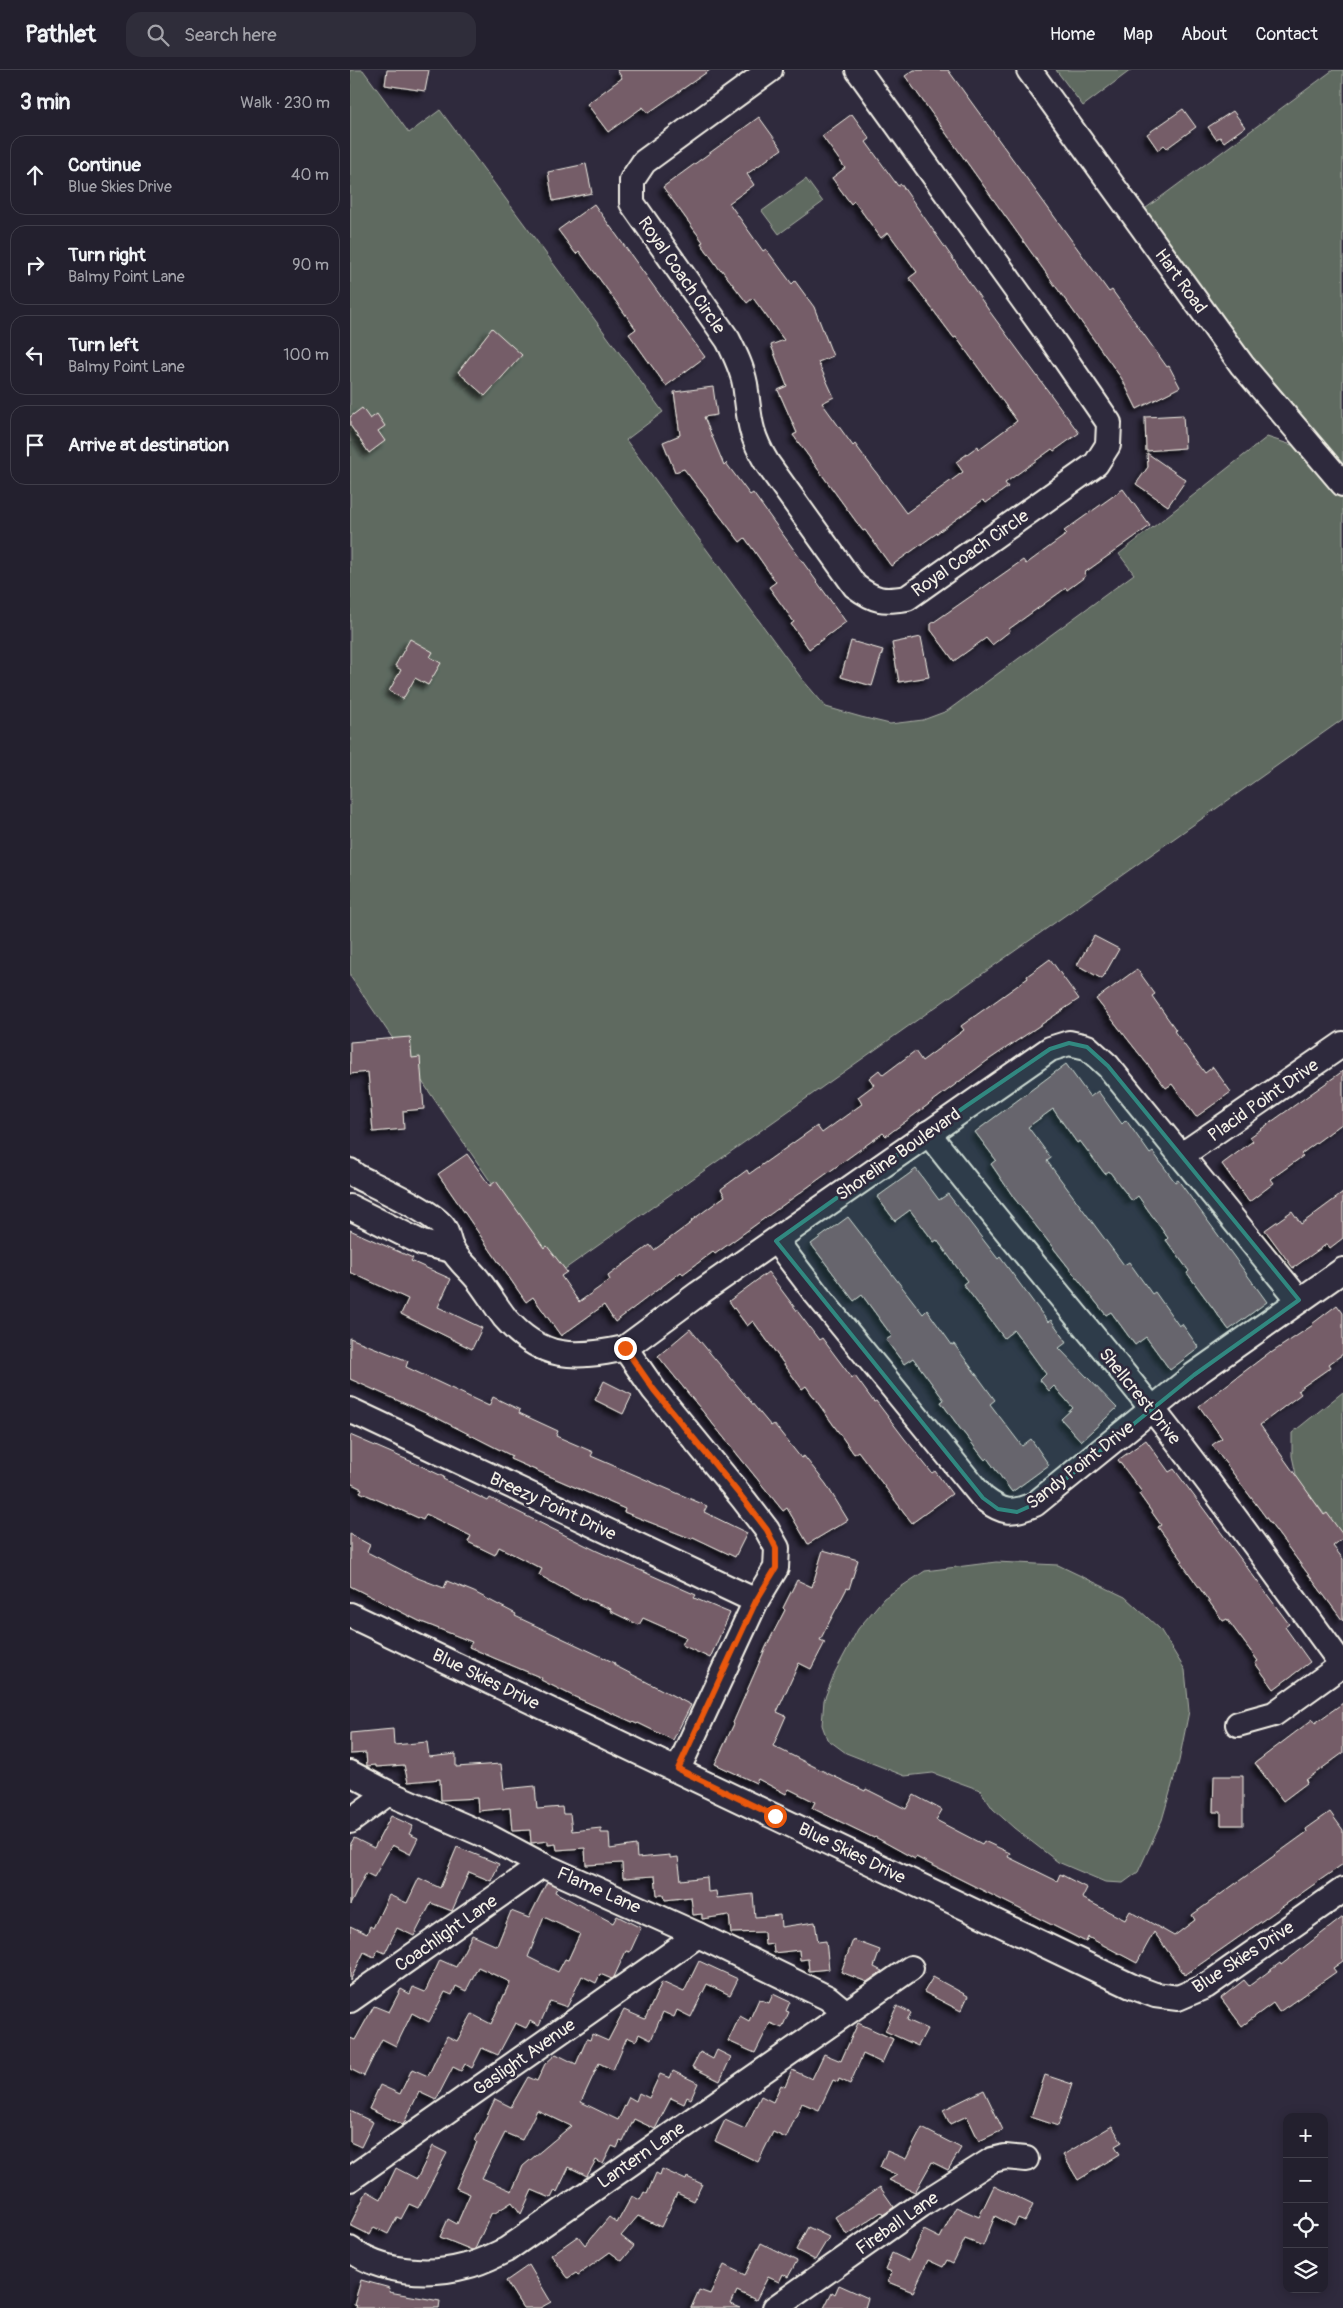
<!DOCTYPE html>
<meta charset="utf-8">
<style>
:root{--surface:#23202e;--page:#2f2d3a;--text:#f1f3f6;--muted:#a3a3aa;--line:#403e4a}
body{margin:0;font-family:Pangolin,sans-serif;background:var(--page);color:var(--text)}
.controls{position:absolute;right:15px;bottom:15px;display:grid;overflow:hidden;border-radius:10px;box-shadow:0 2px 12px #0003}
.controls button{width:45px;height:45px;display:grid;place-items:center;padding:0;border:0;border-bottom:1px solid var(--line);background:var(--surface);color:var(--text);font:25px sans-serif}
.stop{position:absolute;width:15px;height:15px;margin:-11px;border:4px solid #ea580c;border-radius:50%;background:#fff}
.stop.end{background:#ea580c;border-color:#fff;box-shadow:0 1px 5px #0008}
.list{margin:0;padding:0;list-style:none}
h2{display:flex;justify-content:space-between;align-items:center;height:65px;margin:0;padding:0 20px;font-size:21px}
h2 small{font-size:16px;font-weight:400;color:var(--muted)}
.list li{display:grid;grid-template-columns:32px 1fr auto;gap:15px;align-items:center;box-sizing:border-box;height:80px;margin:0 10px 10px;padding:0 10px;border:1px solid var(--line);border-radius:15px}
.list b{display:block;font-size:19px;white-space:nowrap}
.list p{margin:0;font-size:16px;white-space:nowrap;color:var(--muted)}
.list em{font-size:16px;font-style:normal;color:var(--muted)}
.icon{flex:none;width:28px;height:28px;fill:none;stroke:currentColor;stroke-width:2;stroke-linecap:round;stroke-linejoin:round}
.map{position:relative;flex:none;width:993px;height:2238px;overflow:hidden}
header{display:flex;align-items:center;gap:30px;box-sizing:border-box;height:70px;padding:0 25px;background:var(--surface);border-bottom:1px solid var(--line)}
header strong{font-size:24px}
nav{display:flex;gap:28px;margin-inline-start:auto;font-size:18px}
.search{width:350px;height:45px;background:var(--page);display:flex;align-items:center;gap:12px;box-sizing:border-box;padding:0 18px;border-radius:15px;color:var(--muted);font-size:19px}
main{display:flex}
aside{flex:1;background:var(--surface)}
.map>svg:first-child{display:block}
.green{fill:#5e6b61;stroke:#a9aea4}
.building{fill:#755d67;stroke:#f4f1e8;fill-rule:evenodd;filter:url(#shadow)}
.lines{fill:none;stroke-linecap:round;stroke-linejoin:round}
.minor-casing{stroke:#f4f1e8;stroke-width:28}
.minor{stroke:#2f2a3d;stroke-width:24}
.route{stroke:#ea580c;stroke-width:6}
.marked{fill:#318880;fill-opacity:0.2;stroke:#318880;stroke-width:4;stroke-linejoin:round}
.labels{text-anchor:middle;stroke-width:5;stroke-linejoin:round;paint-order:stroke}
.street-label{font-size:18px;fill:#f4f1e8;stroke:#2f2a3d}
</style>
<header>
<strong>Pathlet</strong>
<div class="search"><svg class="icon" aria-label="search" viewBox="0 0 24 24"><circle cx="10" cy="10" r="6"/><path d="M15 15l6 6"/></svg>Search here</div>
<nav><a>Home</a><a>Map</a><a>About</a><a>Contact</a></nav>
</header>
<main>
<aside>
<h2>3 min<small>Walk · 230 m</small></h2>
<ul class="list">
<li><svg class="icon" aria-label="ahead" viewBox="0 0 24 24"><path d="M12 20V5M6 11l6-6 6 6"/></svg><div><b>Continue</b><p>Blue Skies Drive</p></div><em>40 m</em></li>
<li><svg class="icon" aria-label="right" viewBox="0 0 24 24"><path d="M7 20v-9h11M14 6l5 5-5 5"/></svg><div><b>Turn right</b><p>Balmy Point Lane</p></div><em>90 m</em></li>
<li><svg class="icon" aria-label="left" viewBox="0 0 24 24"><path d="M17 20v-9H6M10 6l-5 5 5 5"/></svg><div><b>Turn left</b><p>Balmy Point Lane</p></div><em>100 m</em></li>
<li><svg class="icon" aria-label="arrive" viewBox="0 0 24 24"><path d="M6 21V4h12l-3 4 3 4H6"/></svg><div><b>Arrive at destination</b></div></li>
</ul>
</aside>
<div class="map">
<svg width="993" height="2238" viewBox="0 0 993 2238">
<defs>
<filter id="shadow"><feDropShadow dx="-4.5" dy="4.5" stdDeviation="2.5" flood-color="#0009"/></filter>
</defs>
<rect width="100%" height="100%" fill="#2f2a3d"/>
<filter id="ink" filterUnits="userSpaceOnUse"><feTurbulence type="fractalNoise" baseFrequency=".02" numOctaves="2"/><feDisplacementMap in="SourceGraphic" scale="10" xChannelSelector="R" yChannelSelector="G"/><feConvolveMatrix kernelMatrix="1 2 1 2 8 2 1 2 1" color-interpolation-filters="sRGB"/></filter>
<g filter="url(#ink)">
<g class="green">
<path d="M0,0H13L59,63L90,40L313,342L276,370L452,609L476,637L511,647L540,654L573,650L597,641L784,504L769,484L917,367L951,378L993,428V649L205,1206L0,906Z"/>
<path d="M706,0H781L733,36Z"/>
<path d="M983,0H993V400L900,290L792,141Z"/>
<path d="M456,109L473,132L429,164L412,141Z"/>
<path d="M993,1322V1468L947,1409L942,1386V1363Z"/>
<path d="M646,1492L708,1495L775,1527L810,1559L835,1600L839,1641L829,1691L812,1750L788,1802L773,1813L755,1812L708,1792L664,1758L643,1739L630,1720L583,1703L555,1706L496,1683L477,1669L472,1655L474,1630L485,1602L508,1559L534,1528L575,1501Z"/>
</g>
<g class="building">
<path d="M37,0H79L75,21L35,15Z"/>
<path d="M267,0H360L298,43L293,37L258,62L237,34L272,8Z"/>
<path d="M564,0H598L759,222L762,220L817,297L819,296L830,317L787,339L772,309L555,6Z"/>
<path d="M833,39L846,57L817,78L814,75L808,80L797,64Z"/>
<path d="M883,41L895,57L874,72L870,67L866,69L858,57Z"/>
<path d="M502,44L520,69L516,72L548,116L551,114L640,242L729,363L704,381L702,379L655,413L658,417L636,433L633,430L541,496L515,460L513,461L443,365L447,363L428,320L437,316L421,275L434,270L403,228L397,233L371,199L370,200L351,173L353,172L313,117L409,47L432,79L397,104L404,115L379,133L413,181L416,179L442,214L445,211L464,237L483,286L468,292L484,327L472,333L503,376L505,374L556,443L613,402L606,392L628,376L629,379L667,351L606,267L604,268L559,208L567,202L538,162L531,168L504,131L501,134L482,108L495,98L472,66Z"/>
<path d="M236,94L242,123L203,131L198,102Z"/>
<path d="M244,134L355,287L316,316L279,264L286,259L229,181L226,184L208,160Z"/>
<path d="M142,258L172,285L135,326L108,302Z"/>
<path d="M363,317L367,345L354,347L374,395L376,393L400,425L403,423L496,552L459,579L441,554L444,552L419,517L426,512L395,468L390,472L334,399L325,402L313,372L330,365L324,322Z"/>
<path d="M12,338L20,349L27,344L35,356L28,361L35,371L19,383L0,355V347Z"/>
<path d="M833,345L835,378L796,381L795,347Z"/>
<path d="M797,383L836,410L818,436L786,414L798,397Z"/>
<path d="M773,419L800,456L734,503L736,506L717,520L716,518L659,559L660,561L642,575L636,568L604,591L581,560V554L673,490L676,494L717,464L714,461Z"/>
<path d="M571,567L579,607L549,612L542,573Z"/>
<path d="M60,569L83,582L80,587L91,593L78,615L65,608L53,629L39,621L51,600L45,596Z"/>
<path d="M501,571L533,580L522,616L491,607Z"/>
<path d="M744,866L769,879L752,909L727,895Z"/>
<path d="M700,889L729,929L637,991L536,1066L533,1063L365,1184L363,1182L333,1204L331,1202L265,1252L254,1235L211,1266L183,1227L176,1232L88,1104L117,1084L140,1116L146,1111L194,1178L197,1176L217,1202L211,1206L229,1232L260,1210L258,1206L300,1175L304,1180L342,1152L341,1151L375,1126L371,1119L397,1100L399,1104L467,1056L472,1063L512,1034L508,1027L524,1015L519,1008L529,1000L533,1005L565,981L572,991L614,960L611,956L678,908L677,906Z"/>
<path d="M787,899L805,924L802,926L826,960L824,961L855,1003L863,997L881,1022L846,1047L822,1014L816,1018L746,929Z"/>
<path d="M60,967L62,988L70,987L74,1039L53,1041L54,1059L23,1062L18,1002L0,1004V972Z"/>
<path d="M716,994L740,1027L748,1021L772,1054L776,1050L800,1084L803,1082L825,1112L828,1110L917,1232L879,1260L837,1203L839,1201L816,1170L818,1168L788,1126L782,1131L759,1101L755,1104L730,1071L727,1073L703,1039L678,1057L701,1088L697,1091L774,1195L779,1192L802,1224L805,1222L829,1256L832,1254L849,1278L820,1300L796,1267L785,1275L761,1242L756,1245L664,1128L641,1094L646,1090L625,1062Z"/>
<path d="M993,1001V1053L951,1084L953,1086L921,1109L924,1113L899,1132L872,1094L903,1071L900,1067Z"/>
<path d="M566,1099L589,1130L598,1124L648,1189L650,1187L698,1252L701,1250L717,1272L709,1278L767,1338L731,1371L711,1349L723,1338L704,1316L699,1321L690,1310L696,1304L664,1260L654,1268L613,1214L617,1211L587,1170L584,1172L560,1140L545,1151L527,1127Z"/>
<path d="M993,1123V1168L980,1178L977,1174L943,1198L915,1160L942,1141L951,1154Z"/>
<path d="M498,1147L573,1244L577,1240L602,1275L604,1274L645,1330L640,1334L672,1376L681,1369L699,1395L662,1422L637,1388L635,1390L609,1357L591,1332L594,1330L563,1288L554,1294L536,1270L542,1266L512,1225L504,1231L461,1174Z"/>
<path d="M0,1160L63,1188L61,1191L101,1209L88,1237L132,1258L122,1279L51,1244L58,1229L0,1202Z"/>
<path d="M418,1202L469,1270L472,1268L502,1308L505,1306L524,1332L526,1331L554,1368L582,1403L585,1401L602,1424L562,1453L508,1381L504,1384L456,1316L452,1319L403,1251L397,1256L379,1231Z"/>
<path d="M987,1235L993,1243V1284L979,1294L981,1297L948,1320L951,1324L910,1355L974,1445L977,1443L993,1465V1468L983,1476L993,1489V1551L862,1375L872,1368L849,1336L920,1282L921,1283L963,1255L962,1254Z"/>
<path d="M340,1259L421,1356L424,1354L451,1388L454,1386L476,1414L498,1450L458,1474L437,1438L433,1441L308,1286Z"/>
<path d="M0,1268L58,1291L56,1297L139,1336L143,1327L170,1340L169,1343L208,1361L206,1366L243,1382L241,1386L357,1436L354,1442L397,1463L385,1487L343,1467L342,1469L274,1442L275,1439L160,1389L162,1386L89,1349L0,1309Z"/>
<path d="M254,1311L282,1325L273,1344L245,1330Z"/>
<path d="M0,1365L67,1394L94,1407L93,1409L138,1431L140,1428L247,1481L346,1525L344,1528L380,1543L360,1588L332,1575L336,1567L293,1548L289,1555L260,1541L261,1539L225,1525L189,1505L192,1499L149,1477L145,1485L118,1472L121,1466L76,1444L73,1450L10,1422L12,1419L0,1413Z"/>
<path d="M796,1370L819,1402L824,1399L939,1554L935,1557L960,1592L924,1619L905,1593L908,1591L877,1549L873,1551L831,1492L833,1491L808,1457L811,1455L789,1424L792,1422L768,1390Z"/>
<path d="M0,1464L20,1475L17,1482L65,1507L94,1518L97,1511L124,1522L166,1544L165,1546L265,1593L264,1595L341,1635L323,1670L288,1653L287,1654L225,1627L191,1610L192,1608L144,1588L119,1577L122,1572L69,1551L0,1516Z"/>
<path d="M473,1480L508,1490L499,1519L497,1518L470,1570L475,1572L461,1599L449,1593L427,1642L436,1646L423,1676L479,1704L515,1721L516,1719L556,1739L564,1725L592,1740L586,1750L632,1774L634,1771L660,1783L658,1787L707,1811L710,1804L737,1818L732,1828L775,1850L780,1841L824,1866L845,1850L842,1845L957,1762L956,1759L980,1742L993,1760V1794L835,1905L804,1862L787,1893L738,1867L736,1872L566,1787L565,1789L525,1767L524,1768L462,1738L465,1732L439,1719L436,1724L408,1709L406,1713L365,1694L384,1654L383,1653L416,1577L435,1540L433,1538L447,1510L462,1517Z"/>
<path d="M993,1633V1683L956,1710L957,1713L933,1731L905,1693L963,1649L965,1653Z"/>
<path d="M43,1659L44,1675L77,1672L79,1687L106,1684V1697L151,1694L154,1719L185,1716L187,1739L212,1737L213,1744H220L222,1761L251,1758V1763H259L260,1779L286,1775L287,1788L320,1785V1788L328,1787L331,1810L357,1807L358,1822L366,1821L367,1828L403,1824L405,1847L430,1845L431,1857L465,1852L468,1872L476,1871L479,1899L459,1901L458,1889L450,1890L449,1880L424,1883L423,1874L415,1875L414,1862L381,1863L379,1845L352,1849V1844L343,1845L341,1827L315,1830L314,1825H307L305,1806L273,1808L272,1793L236,1795L235,1778L207,1780L206,1774L198,1775V1771L181,1773L180,1760L162,1761L160,1738L128,1741L127,1728L91,1730L90,1709L58,1712L54,1695L26,1697V1695L17,1696L16,1683L0,1684V1663Z"/>
<path d="M864,1706H893V1755H871V1742H863Z"/>
<path d="M41,1746L63,1756L59,1764L68,1768L60,1784L42,1775L24,1807L16,1803L0,1835V1775L4,1768L24,1778Z"/>
<path d="M107,1777L149,1794L141,1811L119,1802L102,1841L81,1833L64,1866L47,1858L35,1883L28,1880L24,1887L14,1882L0,1911V1856L17,1864L20,1856L23,1858L39,1825L57,1833L69,1808L90,1818Z"/>
<path d="M197,1812L207,1817L205,1822L263,1853L267,1846L291,1858L280,1882L276,1881L264,1907L262,1909L250,1904L246,1913L232,1906L217,1937L200,1931L189,1956L180,1951L176,1958L165,1953L148,1985L132,1978L122,1998L115,1994L111,2001L103,1997L86,2030L69,2022L53,2055L19,2039L30,2015L50,2024L62,1999L78,2006L97,1966L107,1971L122,1944L141,1954L160,1912L128,1897L116,1921L106,1916L102,1925L95,1922L79,1952L62,1943L46,1976L32,1969L14,2006L0,1999V1968L5,1970L24,1936L39,1942L51,1919L60,1924L63,1917L75,1922L90,1890L106,1897L122,1865L147,1876L161,1841L179,1848ZM194,1847L230,1864L218,1890L215,1889L208,1902L178,1887Z"/>
<path d="M993,1847V1891L983,1898L986,1902L929,1942L923,1933L892,1956L871,1928L894,1910L899,1916L930,1893L931,1895Z"/>
<path d="M503,1870L530,1880L524,1897L532,1901L517,1912L491,1902Z"/>
<path d="M349,1891L388,1909L380,1925L357,1914L341,1947L327,1940L324,1947L313,1942L301,1970L289,1964L286,1971L277,1967L263,2000L249,1993L231,2032L268,2050L279,2027L286,2031L289,2023L299,2028L310,2004L320,2008L323,2001L348,2013L341,2029L337,2027L334,2034L321,2028L305,2059L284,2049L273,2072L270,2071L267,2078L262,2076L253,2094L246,2090L237,2106L219,2097L207,2122L205,2120L201,2128L182,2120L171,2144L162,2132L145,2143L142,2142L125,2179L122,2180L90,2167L98,2149L107,2154L120,2124L106,2118L127,2072L125,2071L145,2029L161,2037L178,2007L187,2011L195,1994L206,1984L226,1994L237,1969L240,1970L242,1964L258,1971L274,1940L295,1949L312,1912L334,1922ZM187,2040L221,2056L173,2096L162,2121L132,2108L155,2063L172,2070Z"/>
<path d="M583,1907L618,1926L611,1941L574,1922Z"/>
<path d="M423,1924L440,1932L436,1941L439,1942L432,1958L420,1953L405,1983L378,1971L390,1946L399,1951L409,1929L419,1933Z"/>
<path d="M547,1936L561,1943L557,1950L577,1959L568,1976L535,1961Z"/>
<path d="M508,1953L543,1969L532,1993L513,1984L500,2014L489,2009L488,2012L483,2010L469,2040L452,2033L436,2068L423,2062L408,2092L365,2071L375,2050L395,2059L411,2026L423,2032L431,2015L435,2017L442,2000L462,2009L474,1984L491,1991Z"/>
<path d="M367,1980L381,1987L370,2011L342,1997L350,1982L363,1989Z"/>
<path d="M695,2005L722,2014L708,2056L681,2047Z"/>
<path d="M634,2020L653,2060L629,2071L617,2046L600,2054L593,2040Z"/>
<path d="M0,2041L23,2052L11,2077L0,2072Z"/>
<path d="M762,2056L772,2072L765,2076L770,2084L728,2110L713,2085Z"/>
<path d="M572,2058L611,2078L598,2100L582,2092L565,2122L539,2110L547,2105L530,2097L537,2081L556,2089Z"/>
<path d="M83,2076L97,2083L68,2138L59,2134L51,2149L47,2147L38,2164L24,2157L20,2165L0,2155L17,2121L31,2129L46,2098L67,2109Z"/>
<path d="M312,2099L336,2110L337,2107L352,2114L344,2131L327,2123L311,2157L288,2146L271,2166L284,2176L272,2191L260,2182L228,2205L226,2203L218,2208L201,2185L228,2166L235,2175L259,2147L267,2153L282,2126L290,2130L294,2122L297,2124L306,2103L310,2105Z"/>
<path d="M644,2116L683,2135L675,2151L668,2148L664,2156L645,2146L633,2176L615,2169L603,2193L597,2190L593,2197L578,2190L563,2222L538,2212L542,2202L535,2199L542,2183L559,2191L574,2160L590,2168L606,2137L629,2147Z"/>
<path d="M530,2117L544,2137L533,2145L531,2142L497,2165L485,2147Z"/>
<path d="M458,2157L479,2167L465,2190L446,2180Z"/>
<path d="M411,2173L447,2191L438,2207L433,2204L429,2212L418,2207L406,2230L387,2221L381,2234L391,2238H341L349,2220L360,2224L374,2195L395,2205Z"/>
<path d="M179,2195L201,2232L190,2238H173L156,2211Z"/>
<path d="M11,2210L40,2218L39,2222L90,2231L89,2238H6L7,2235L4,2234Z"/>
<path d="M489,2215L518,2228L515,2238H474L482,2222L485,2224Z"/>
</g>
<g class="lines">
<defs>
<g id="minor">
<path d="M420,0L294,92L282,110V133L378,270C385,284 392,298 395,314C400,349 398,361 417,393L505,516C525,531 533,532 557,528L746,394L758,375L759,353L700,267L508,0"/>
<path d="M679,0L892,295L993,414"/>
<path d="M578,1063C651,1157 729,1247 803,1340C869,1423 930,1510 993,1596"/>
<path d="M832,1085L993,974"/>
<path d="M0,1101L6,1106C25,1116 83,1141 94,1158C98,1164 98,1173 102,1179C108,1191 121,1200 129,1211C138,1223 146,1236 155,1248C191,1290 225,1289 275,1278L348,1224L700,979L719,973L737,977L758,996L949,1230"/>
<path d="M0,1137L72,1173L102,1180"/>
<path d="M426,1171L467,1225L633,1428C654,1444 662,1444 685,1434L844,1305L993,1200"/>
<path d="M275,1278L304,1320L394,1430L417,1460L427,1478L426,1498L406,1531L328,1699"/>
<path d="M0,1340L406,1531"/>
<path d="M0,1545L781,1916L805,1925L828,1928L856,1916L993,1820"/>
<path d="M888,1654L924,1644L992,1595"/>
<path d="M0,1703L38,1723L139,1767L192,1795L348,1865L478,1928L495,1942"/>
<path d="M0,1751L38,1723"/>
<path d="M0,1930L192,1795"/>
<path d="M0,2109L348,1865"/>
<path d="M0,2179C30,2203 80,2206 116,2196C130,2193 143,2186 156,2180L561,1898"/>
<path d="M425,2238L571,2135L642,2090L655,2087L676,2089"/>
</g>
</defs>
<use href="#minor" class="minor-casing"/>
<use href="#minor" class="minor"/>
</g>
</g>
<g class="lines" filter="url(#ink)">
<path class="route" d="M275,1278L304,1320L394,1430L417,1460L426,1478V1498L406,1531L328,1699L425,1746"/>
</g>
<path class="marked" d="M719,973L737,977L758,996L949,1230L844,1305L685,1434L667,1442L648,1439L633,1428L426,1171L616,1036L700,979Z"/>
<g class="labels">
<g class="street-label">
<text transform="translate(332 205) rotate(55)" y="6">Royal Coach Circle</text>
<text transform="translate(831 211) rotate(54)" y="6">Hart Road</text>
<text transform="translate(620 483) rotate(-35)" y="6">Royal Coach Circle</text>
<text transform="translate(913 1030) rotate(-35)" y="6">Placid Point Drive</text>
<text transform="translate(548 1084) rotate(-35)" y="6">Shoreline Boulevard</text>
<text transform="translate(790 1326) rotate(51)" y="6">Shellcrest Drive</text>
<text transform="translate(730 1395) rotate(-38)" y="6">Sandy Point Drive</text>
<text transform="translate(203 1436) rotate(25)" y="6">Breezy Point Drive</text>
<text transform="translate(136 1609) rotate(26)" y="6">Blue Skies Drive</text>
<text transform="translate(502 1783) rotate(26)" y="6">Blue Skies Drive</text>
<text transform="translate(249 1820) rotate(24)" y="6">Flame Lane</text>
<text transform="translate(96 1863) rotate(-35)" y="6">Coachlight Lane</text>
<text transform="translate(893 1887) rotate(-33)" y="6">Blue Skies Drive</text>
<text transform="translate(174 1987) rotate(-35)" y="6">Gaslight Avenue</text>
<text transform="translate(291 2085) rotate(-35)" y="6">Lantern Lane</text>
<text transform="translate(547 2153) rotate(-35)" y="6">Fireball Lane</text>
</g>
</g>
</svg>
<div class="controls">
<button>+</button>
<button>−</button>
<button><svg class="icon" aria-label="locate" viewBox="0 0 24 24"><circle cx="12" cy="12" r="6"/><path d="M12 2v4M12 18v4M2 12h4M18 12h4"/></svg></button>
<button><svg class="icon" aria-label="layers" viewBox="0 0 24 24"><path d="M12 4l9 5-9 5-9-5zM3 14l9 5 9-5"/></svg></button>
</div>
<div class="stop" style="left:425px;top:1746px"></div>
<div class="stop end" style="left:275px;top:1278px"></div>
</div>
</main>
